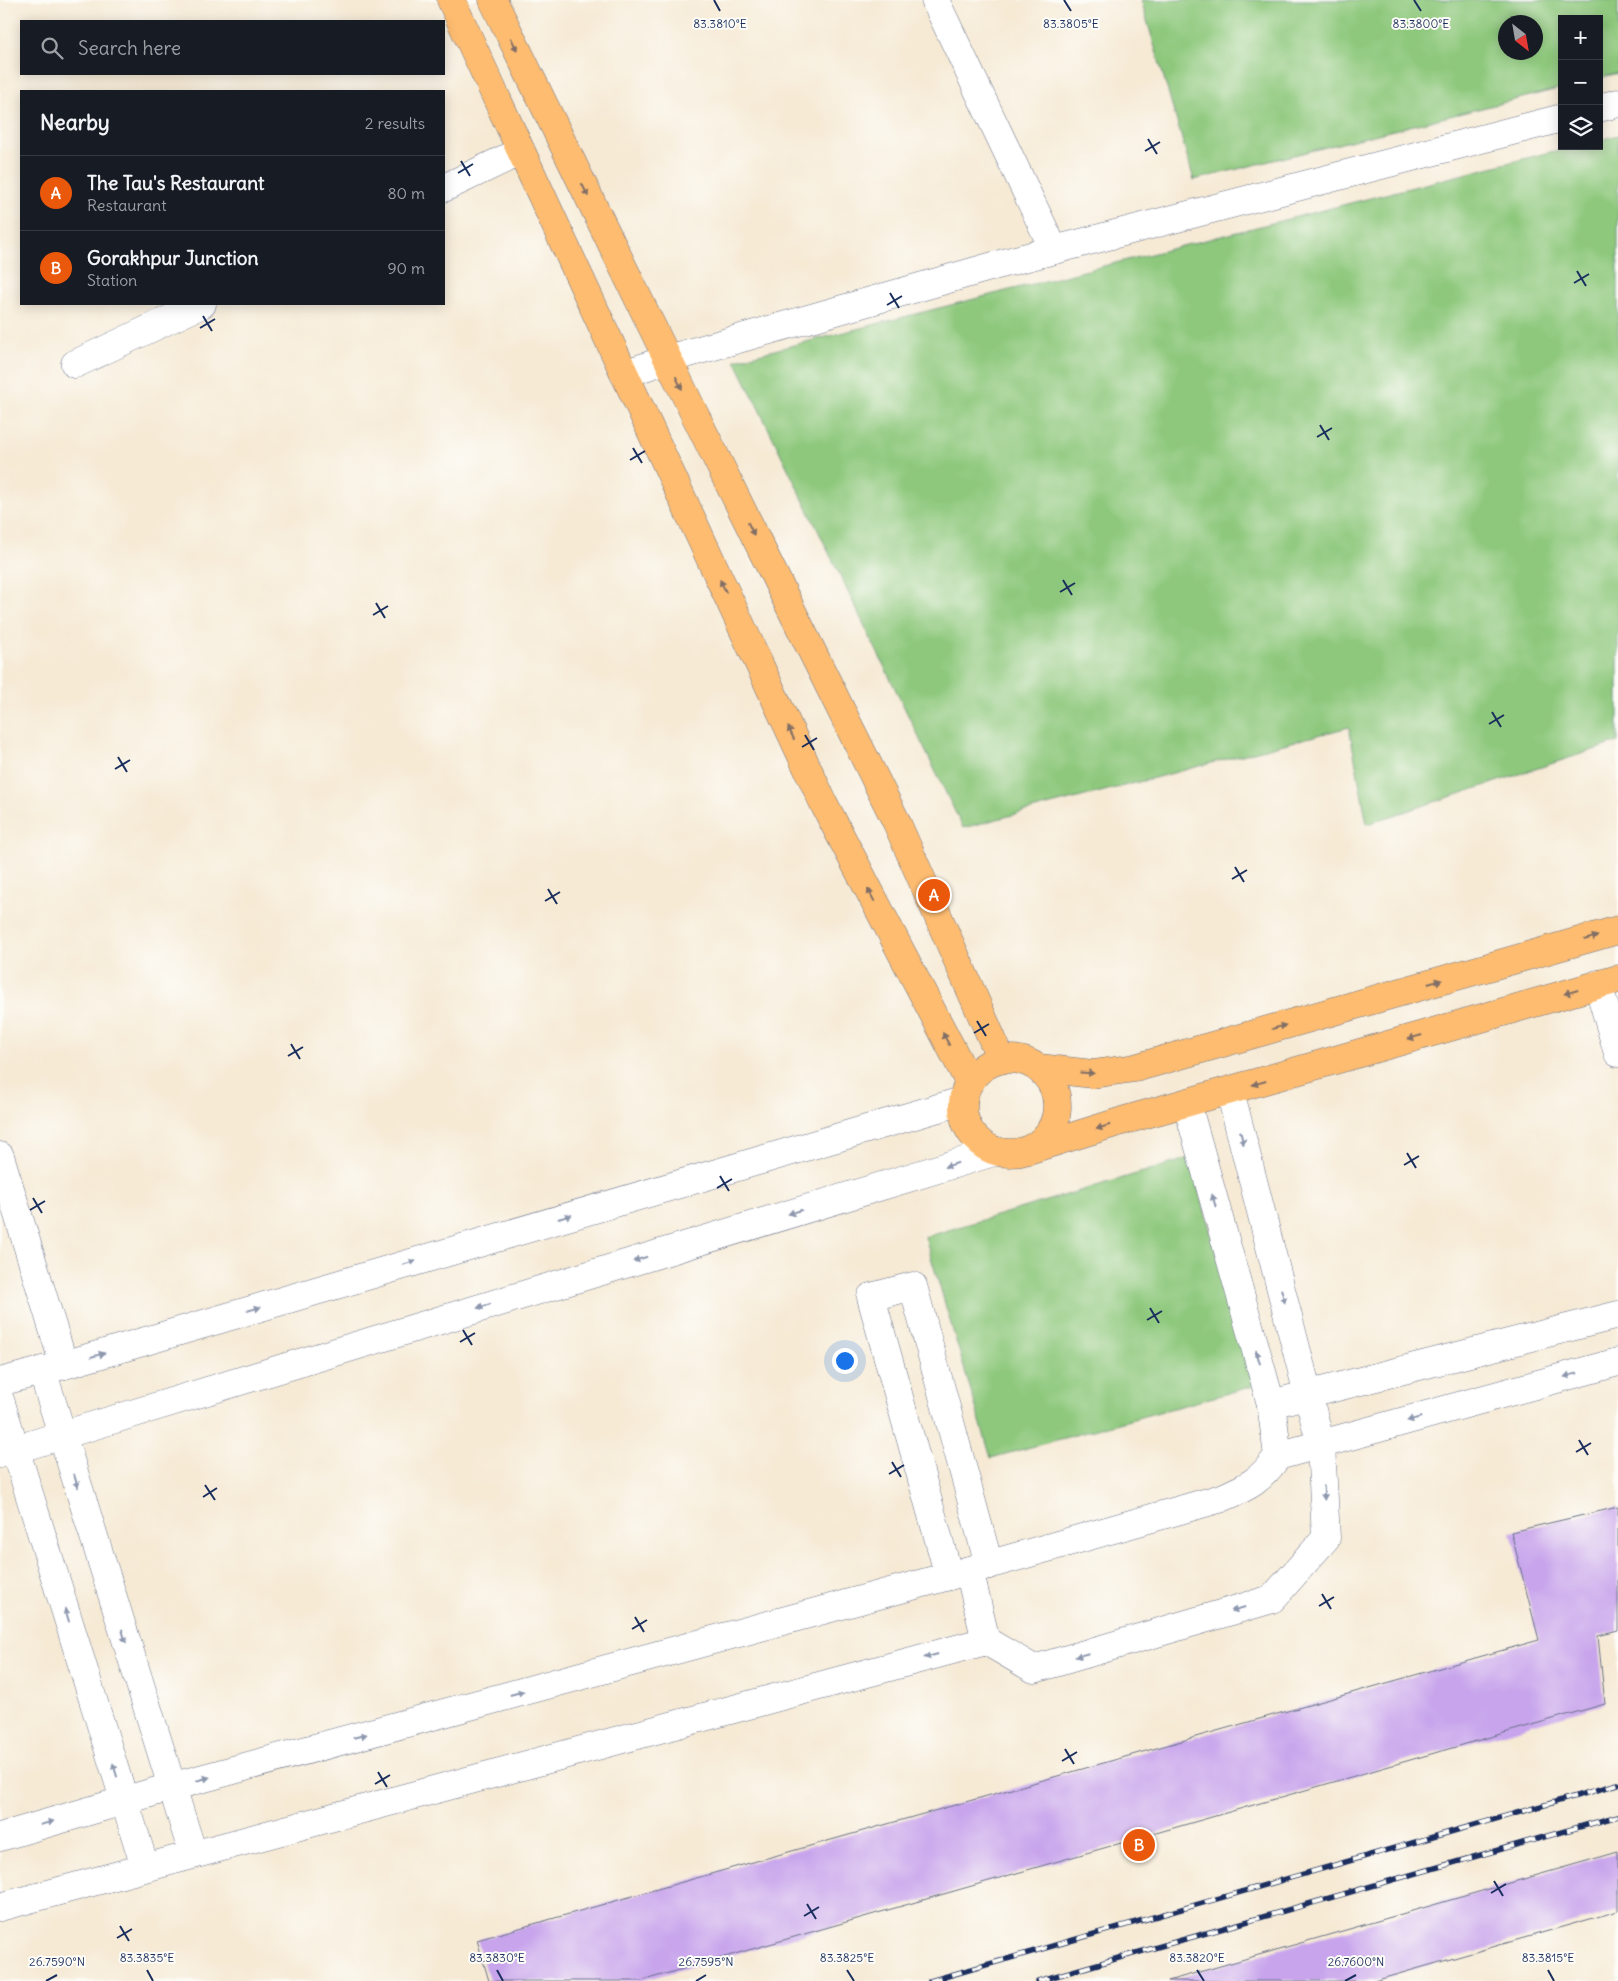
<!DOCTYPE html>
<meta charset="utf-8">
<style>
:root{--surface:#171b24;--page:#20242c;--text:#f1f3f6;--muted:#9ea1a6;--line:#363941;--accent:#ea580c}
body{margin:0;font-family:Delius,sans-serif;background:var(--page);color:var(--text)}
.controls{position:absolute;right:15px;top:15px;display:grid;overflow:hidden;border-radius:0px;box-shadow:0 2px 12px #0003}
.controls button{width:45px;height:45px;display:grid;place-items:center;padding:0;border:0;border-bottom:1px solid var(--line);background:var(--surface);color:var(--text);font:25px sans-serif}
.compass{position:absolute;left:1498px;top:15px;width:45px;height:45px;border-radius:50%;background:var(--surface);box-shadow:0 2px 12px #0003;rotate:149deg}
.you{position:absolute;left:844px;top:1360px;width:18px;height:18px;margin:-12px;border:4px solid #fff;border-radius:50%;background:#1a73e8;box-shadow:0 0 0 8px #1a73e833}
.badge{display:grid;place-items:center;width:32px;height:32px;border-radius:50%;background:var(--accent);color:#fff;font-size:16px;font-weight:700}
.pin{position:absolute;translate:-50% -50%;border:2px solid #fff;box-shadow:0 1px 5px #0006}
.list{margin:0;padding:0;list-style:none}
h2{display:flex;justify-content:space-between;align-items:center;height:65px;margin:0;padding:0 20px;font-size:21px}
h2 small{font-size:16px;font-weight:400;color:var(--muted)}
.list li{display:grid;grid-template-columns:32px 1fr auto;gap:15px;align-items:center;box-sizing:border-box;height:75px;padding:0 20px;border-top:1px solid var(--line)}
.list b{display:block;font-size:19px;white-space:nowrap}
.list p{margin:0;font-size:16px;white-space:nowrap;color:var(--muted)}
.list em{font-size:16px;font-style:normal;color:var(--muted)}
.icon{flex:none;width:28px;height:28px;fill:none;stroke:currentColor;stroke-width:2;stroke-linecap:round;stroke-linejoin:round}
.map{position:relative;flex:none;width:1618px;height:1981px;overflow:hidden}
.search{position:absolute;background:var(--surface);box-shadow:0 2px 12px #0003;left:20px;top:20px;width:425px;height:55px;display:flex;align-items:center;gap:12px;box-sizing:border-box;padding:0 18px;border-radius:0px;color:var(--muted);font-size:19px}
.panel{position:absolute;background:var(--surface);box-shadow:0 2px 12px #0003;left:20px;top:90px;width:425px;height:215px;border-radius:0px}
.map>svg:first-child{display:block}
.green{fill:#8dc87c;stroke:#547c6d;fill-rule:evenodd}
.building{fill:#c8a4ec}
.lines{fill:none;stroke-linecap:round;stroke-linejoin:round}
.minor-casing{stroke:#687088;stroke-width:29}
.major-casing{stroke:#687088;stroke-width:29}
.minor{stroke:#fff;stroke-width:28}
.major{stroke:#fdbc6f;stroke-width:28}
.rail-casing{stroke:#1b2f5e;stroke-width:5.5}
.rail{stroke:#fdfcf7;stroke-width:4;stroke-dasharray:11;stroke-linecap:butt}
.oneway{fill:#816e66}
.oneway2{fill:#8d97ae}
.ticks{fill:none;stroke:#1b2f5e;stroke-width:2}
.ticks-label{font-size:12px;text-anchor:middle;fill:#1b2f5e;stroke:#fdfcf7;stroke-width:4;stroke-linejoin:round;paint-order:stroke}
</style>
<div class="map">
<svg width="1618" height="1981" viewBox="0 0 1618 1981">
<rect width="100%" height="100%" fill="#fdfcf7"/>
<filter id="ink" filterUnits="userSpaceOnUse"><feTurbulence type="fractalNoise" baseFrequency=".02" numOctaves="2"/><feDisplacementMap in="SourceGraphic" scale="10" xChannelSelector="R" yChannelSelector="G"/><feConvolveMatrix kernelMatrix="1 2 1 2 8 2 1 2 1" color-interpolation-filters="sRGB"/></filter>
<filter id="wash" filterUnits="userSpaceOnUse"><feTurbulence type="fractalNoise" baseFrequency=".0096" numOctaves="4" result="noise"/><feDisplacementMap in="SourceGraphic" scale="20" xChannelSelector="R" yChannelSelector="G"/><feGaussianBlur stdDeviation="1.12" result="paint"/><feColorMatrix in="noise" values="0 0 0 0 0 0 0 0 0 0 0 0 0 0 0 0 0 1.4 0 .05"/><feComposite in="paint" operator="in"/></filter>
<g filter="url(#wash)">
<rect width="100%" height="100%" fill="#f6ead5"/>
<g class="green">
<path d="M1141,0H1618V73L1599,78V19H1562V88L1194,180ZM1506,22H1536V52H1506Z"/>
<path d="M1618,135V742L1367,824L1349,727L963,828L735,360L1574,146H1599V140Z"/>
<path d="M1190,1158L1254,1386L991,1458L925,1237Z"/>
</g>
<g id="blocks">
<g class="building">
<path d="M1618,1507V1631L1598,1636L1605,1704L641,1981H489L477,1940L1539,1640L1511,1532Z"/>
<path d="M1618,1852V1911L1374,1981H1168Z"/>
</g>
</g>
</g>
<g filter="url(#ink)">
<use href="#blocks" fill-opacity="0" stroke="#687088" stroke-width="1"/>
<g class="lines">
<defs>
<g id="minor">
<path d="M935,0L1054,250"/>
<path d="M1599,108L1618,103"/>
<path d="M444,188L521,151"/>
<path d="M75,364L202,304"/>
<path d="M624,374L668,359L1004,263L1562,118"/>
<path d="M1598,984L1618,1053"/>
<path d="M1187,1104L1271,1404"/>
<path d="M0,1156L64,1365"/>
<path d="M42,1370L193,1854"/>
<path d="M0,1382L64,1365L962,1101"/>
<path d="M0,1400L145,1867"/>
<path d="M0,1454L997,1151"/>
<path d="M1278,1456L1618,1362"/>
<path d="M969,1570L986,1641"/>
<path d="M949,1576L871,1297L913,1286L989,1565"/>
<path d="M0,1837L171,1787L949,1576L1222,1498C1250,1486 1260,1481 1278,1456L1271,1404L1618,1315"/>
<path d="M0,1907L986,1641L1034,1669L1272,1599L1326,1538L1321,1445L1230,1091"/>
</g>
<g id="major">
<path d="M451,0L824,804L969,1082"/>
<path d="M493,0L694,413L896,821L1001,1059"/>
<circle cx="1010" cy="1106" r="47"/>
<path d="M1039,1068L1093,1074L1135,1068L1618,930"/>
<path d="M1029,1150L1122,1121L1618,979"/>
</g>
</defs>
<use href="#minor" class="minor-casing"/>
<use href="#major" class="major-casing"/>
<use href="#minor" class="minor"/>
<use href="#major" class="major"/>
<defs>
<g id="rail">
<path d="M930,1981L1618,1784"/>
<path d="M1038,1981L1618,1816"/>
</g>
</defs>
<use href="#rail" class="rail-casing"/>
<use href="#rail" class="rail"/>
</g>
<defs><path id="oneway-solid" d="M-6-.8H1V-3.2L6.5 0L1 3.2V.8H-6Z" transform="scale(1.25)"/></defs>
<g class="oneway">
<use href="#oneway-solid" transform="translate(514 44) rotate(64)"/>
<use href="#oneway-solid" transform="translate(585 190) rotate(64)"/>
<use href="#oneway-solid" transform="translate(679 383) rotate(64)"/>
<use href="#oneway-solid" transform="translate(751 529) rotate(64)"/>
<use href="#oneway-solid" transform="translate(723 586) rotate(-115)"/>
<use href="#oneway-solid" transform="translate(791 733) rotate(-115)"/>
<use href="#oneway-solid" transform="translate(871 895) rotate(-118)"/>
<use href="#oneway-solid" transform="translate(1591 938) rotate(-16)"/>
<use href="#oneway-solid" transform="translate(1435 982) rotate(-16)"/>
<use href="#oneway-solid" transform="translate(1571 992) rotate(164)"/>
<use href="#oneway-solid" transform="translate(1279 1027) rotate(-16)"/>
<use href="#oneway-solid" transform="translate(1415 1037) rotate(164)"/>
<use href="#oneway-solid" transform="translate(946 1039) rotate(-118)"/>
<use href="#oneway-solid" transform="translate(1087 1073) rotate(4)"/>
<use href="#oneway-solid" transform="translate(1259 1083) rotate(164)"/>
<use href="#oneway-solid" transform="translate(1103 1127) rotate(163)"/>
</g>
<g class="oneway2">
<use href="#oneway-solid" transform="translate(1242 1138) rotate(75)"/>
<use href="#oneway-solid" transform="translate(951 1165) rotate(163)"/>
<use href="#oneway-solid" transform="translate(1214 1201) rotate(-106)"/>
<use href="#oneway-solid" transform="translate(795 1212) rotate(163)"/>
<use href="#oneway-solid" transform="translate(565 1217) rotate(-16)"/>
<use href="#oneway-solid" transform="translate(640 1259) rotate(163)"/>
<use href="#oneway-solid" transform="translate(409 1263) rotate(-16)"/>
<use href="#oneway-solid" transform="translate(1283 1296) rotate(75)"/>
<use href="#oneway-solid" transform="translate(484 1306) rotate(163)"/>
<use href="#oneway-solid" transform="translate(254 1309) rotate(-16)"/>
<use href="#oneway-solid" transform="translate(98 1355) rotate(-16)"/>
<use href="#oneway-solid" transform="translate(1258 1357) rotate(-106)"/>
<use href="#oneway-solid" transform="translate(1571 1375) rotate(164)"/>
<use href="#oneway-solid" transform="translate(1414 1419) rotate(164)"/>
<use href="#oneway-solid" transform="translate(76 1481) rotate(73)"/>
<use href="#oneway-solid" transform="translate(1324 1493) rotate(87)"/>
<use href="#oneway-solid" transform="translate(1238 1609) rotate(164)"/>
<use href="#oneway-solid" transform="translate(67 1615) rotate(-107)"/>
<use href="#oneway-solid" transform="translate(124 1636) rotate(73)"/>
<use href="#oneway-solid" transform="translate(1082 1655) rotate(164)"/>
<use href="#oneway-solid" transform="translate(931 1656) rotate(165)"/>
<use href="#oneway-solid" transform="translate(517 1693) rotate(-15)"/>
<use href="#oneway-solid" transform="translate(360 1736) rotate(-15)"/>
<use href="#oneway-solid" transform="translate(115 1770) rotate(-107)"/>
<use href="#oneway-solid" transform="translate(203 1779) rotate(-15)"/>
<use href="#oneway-solid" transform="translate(47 1823) rotate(-16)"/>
</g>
</g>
<path class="ticks" d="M714,0L720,11M1064,0L1071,11M1414,0L1421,11M1148,139L1157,154M1145,151L1160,142M461,161L470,176M458,173L473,164M1577,271L1586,286M1574,283L1589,274M890,293L899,308M887,305L902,296M203,316L212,331M200,328L215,319M1320,425L1329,440M1317,437L1332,428M633,448L642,463M630,460L645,451M1063,580L1072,595M1060,592L1075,583M376,603L385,618M373,615L388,606M1492,712L1501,727M1489,724L1504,715M805,735L814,750M802,747L817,738M118,757L127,772M115,769L130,760M1235,867L1244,882M1232,879L1247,870M548,889L557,904M545,901L560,892M977,1021L986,1036M974,1033L989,1024M291,1044L300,1059M288,1056L303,1047M1407,1153L1416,1168M1404,1165L1419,1156M720,1176L729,1191M717,1188L732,1179M33,1198L42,1213M30,1210L45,1201M1150,1308L1159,1323M1147,1320L1162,1311M463,1330L472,1345M460,1342L475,1333M1579,1440L1588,1455M1576,1452L1591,1443M892,1462L901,1477M889,1474L904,1465M205,1485L215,1500M203,1497L217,1488M1322,1594L1331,1609M1319,1606L1334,1597M635,1617L644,1632M632,1629L647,1620M1065,1749L1074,1764M1062,1761L1077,1752M378,1772L387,1787M375,1784L390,1775M1494,1881L1503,1896M1491,1893L1506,1884M807,1904L816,1919M804,1916L819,1907M120,1926L129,1941M117,1938L132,1929M147,1970L153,1981M497,1970L503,1981M847,1970L854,1981M1197,1970L1204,1981M1548,1970L1554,1981M46,1981L57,1975M696,1981L706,1975M1345,1981L1356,1975"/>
<g class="ticks-label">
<text x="720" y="28">83.3810°E</text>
<text x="1071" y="28">83.3805°E</text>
<text x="1421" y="28">83.3800°E</text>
<text x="147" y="1962">83.3835°E</text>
<text x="497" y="1962">83.3830°E</text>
<text x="847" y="1962">83.3825°E</text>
<text x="1197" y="1962">83.3820°E</text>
<text x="1548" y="1962">83.3815°E</text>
<text x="57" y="1966">26.7590°N</text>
<text x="706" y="1966">26.7595°N</text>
<text x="1356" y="1966">26.7600°N</text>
</g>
</svg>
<div class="controls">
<button>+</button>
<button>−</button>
<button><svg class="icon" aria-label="layers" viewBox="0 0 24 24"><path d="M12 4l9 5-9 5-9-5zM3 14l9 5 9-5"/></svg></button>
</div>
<svg class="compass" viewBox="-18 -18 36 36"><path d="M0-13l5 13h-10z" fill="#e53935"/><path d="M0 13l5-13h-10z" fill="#9ea1a6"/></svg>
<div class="you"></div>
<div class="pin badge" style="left:934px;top:895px">A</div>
<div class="pin badge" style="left:1139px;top:1845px">B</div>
<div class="search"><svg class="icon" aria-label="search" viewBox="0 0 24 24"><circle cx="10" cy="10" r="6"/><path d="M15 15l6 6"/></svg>Search here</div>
<section class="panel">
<h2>Nearby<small>2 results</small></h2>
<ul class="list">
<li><span class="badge">A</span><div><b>The Tau's Restaurant</b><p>Restaurant</p></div><em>80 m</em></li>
<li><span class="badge">B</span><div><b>Gorakhpur Junction</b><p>Station</p></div><em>90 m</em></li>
</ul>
</section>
</div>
